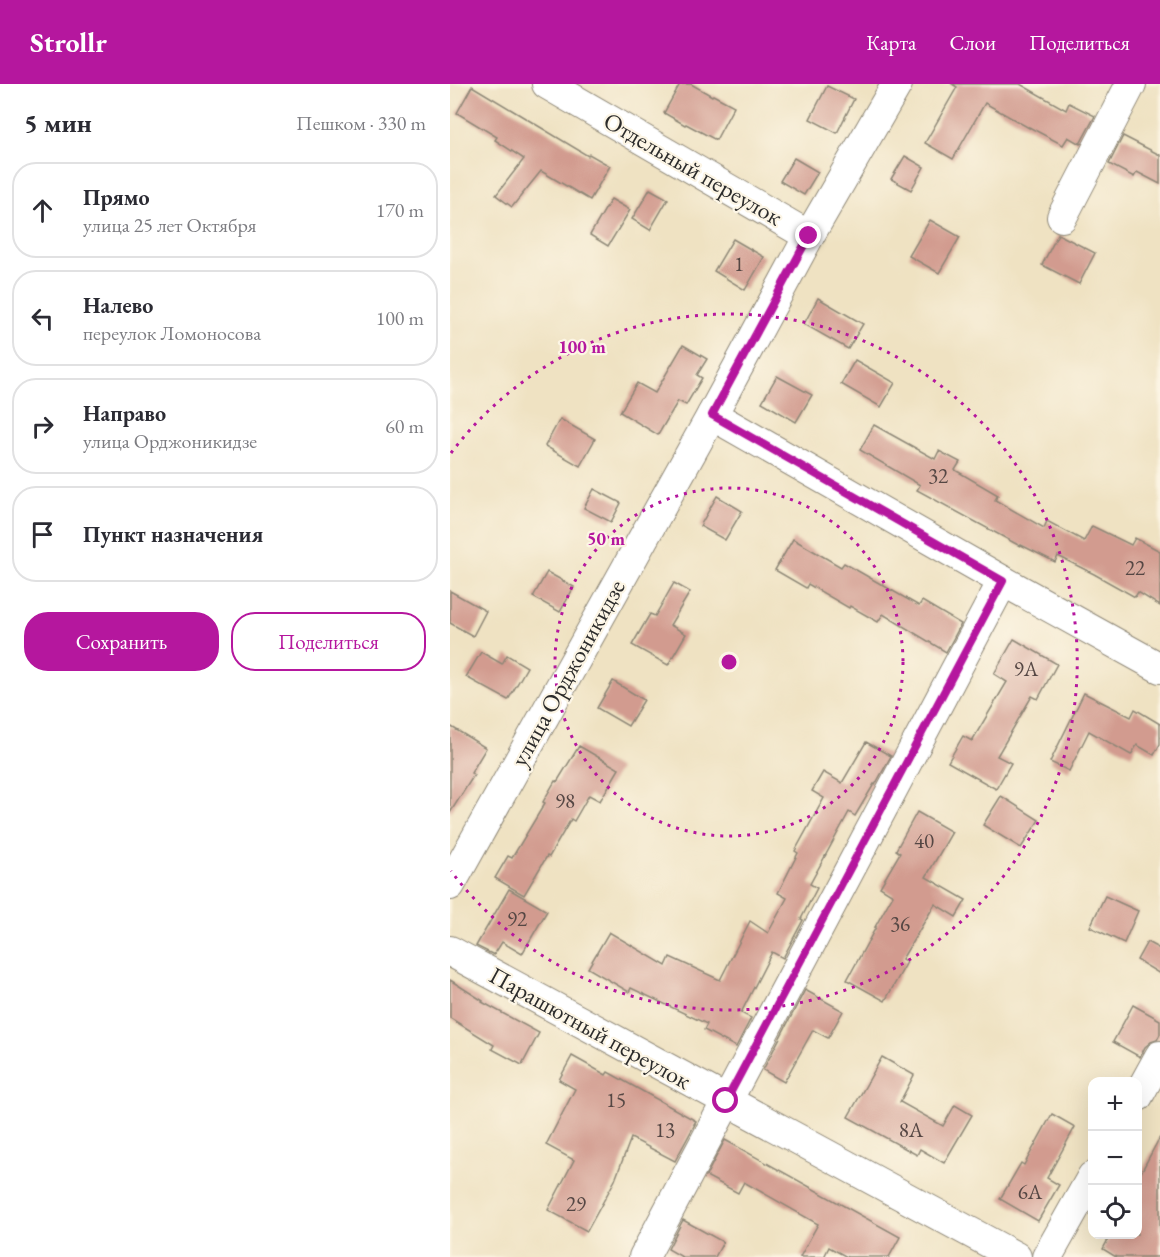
<!DOCTYPE html>
<html lang="ru">
<meta charset="utf-8">
<style>
:root{--surface:#fff;--page:#f2f2f3;--text:#2b2b33;--muted:#7c7c81;--line:#e1e1e2;--accent:#b5179e}
body{margin:0;font-family:"EB Garamond",serif;background:var(--page);color:var(--text)}
.controls{position:absolute;right:18px;bottom:18px;display:grid;overflow:hidden;border-radius:12px;box-shadow:0 6px 24px #0002}
.controls button{width:54px;height:54px;display:grid;place-items:center;padding:0;border:0;border-bottom:2px solid var(--line);background:var(--surface);color:var(--text);font:30px sans-serif}
.stop{position:absolute;width:18px;height:18px;margin:-14px;border:4px solid #b5179e;border-radius:50%;background:#fff}
.stop.end{background:#b5179e;border-color:#fff;box-shadow:0 2px 6px #0008}
.list{margin:0;padding:0;list-style:none}
h2{display:flex;justify-content:space-between;align-items:center;height:78px;margin:0;padding:0 24px;font-size:26px}
h2 small{font-size:20px;font-weight:400;color:var(--muted)}
.list li{display:grid;grid-template-columns:39px 1fr auto;gap:18px;align-items:center;box-sizing:border-box;height:96px;margin:0 12px 12px;padding:0 12px;border:2px solid var(--line);border-radius:24px}
.list b{display:block;font-size:22px;white-space:nowrap}
.list p{margin:0;font-size:20px;white-space:nowrap;color:var(--muted)}
.list em{font-size:20px;font-style:normal;color:var(--muted)}
.actions{display:flex;gap:12px;padding:18px 24px}
.actions a{flex:1;padding:14px 0;border:2px solid var(--accent);border-radius:24px;text-align:center;font-size:21px;color:var(--accent)}
.actions .main{background:var(--accent);color:#fff}
.icon{flex:none;width:33px;height:33px;fill:none;stroke:currentColor;stroke-width:2;stroke-linecap:round;stroke-linejoin:round}
.map{position:relative;flex:none;width:710px;height:1173px;overflow:hidden}
header{display:flex;align-items:center;gap:36px;box-sizing:border-box;height:84px;padding:0 30px;background:var(--accent);color:#fff}
header strong{font-size:28px}
nav{display:flex;gap:33px;margin-inline-start:auto;font-size:21px}
main{display:flex}
aside{flex:1;background:var(--surface)}
.map>svg:first-child{display:block}
.building{fill:#d29b8f}
.lines{fill:none;stroke-linecap:round;stroke-linejoin:round}
.minor-casing{stroke:#8d8676;stroke-width:32}
.minor{stroke:#fff;stroke-width:30}
.route{stroke:#b5179e;stroke-width:8}
.ring{fill:none;stroke:#b5179e;stroke-width:3;stroke-dasharray:3 6}
.labels{text-anchor:middle;stroke-width:4.5;stroke-linejoin:round;paint-order:stroke}
.number-label{font-size:21px;fill:#554744}
.street-label{font-size:24px;fill:#2b2b2b;stroke:#fcf5e5}
.centre{fill:#b5179e;stroke:#fcf5e5;stroke-width:3}
.ring-label{font-size:18px;text-anchor:middle;font-weight:bold;fill:#b5179e;stroke:#fcf5e5;stroke-width:4.5;stroke-linejoin:round;paint-order:stroke}
</style>
<header>
<strong>Strollr</strong>
<nav><a>Карта</a><a>Слои</a><a>Поделиться</a></nav>
</header>
<main>
<aside>
<h2>5 мин<small>Пешком · 330 m</small></h2>
<ul class="list">
<li><svg class="icon" aria-label="ahead" viewBox="0 0 24 24"><path d="M12 20V5M6 11l6-6 6 6"/></svg><div><b>Прямо</b><p>улица 25 лет Октября</p></div><em>170 m</em></li>
<li><svg class="icon" aria-label="left" viewBox="0 0 24 24"><path d="M17 20v-9H6M10 6l-5 5 5 5"/></svg><div><b>Налево</b><p>переулок Ломоносова</p></div><em>100 m</em></li>
<li><svg class="icon" aria-label="right" viewBox="0 0 24 24"><path d="M7 20v-9h11M14 6l5 5-5 5"/></svg><div><b>Направо</b><p>улица Орджоникидзе</p></div><em>60 m</em></li>
<li><svg class="icon" aria-label="arrive" viewBox="0 0 24 24"><path d="M6 21V4h12l-3 4 3 4H6"/></svg><div><b>Пункт назначения</b></div></li>
</ul>
<div class="actions"><a class="main">Сохранить</a><a>Поделиться</a></div>
</aside>
<div class="map">
<svg width="710" height="1173" viewBox="0 0 710 1173">
<rect width="100%" height="100%" fill="#fcf5e5"/>
<filter id="ink" filterUnits="userSpaceOnUse"><feTurbulence type="fractalNoise" baseFrequency=".0167" numOctaves="2"/><feDisplacementMap in="SourceGraphic" scale="12" xChannelSelector="R" yChannelSelector="G"/><feConvolveMatrix kernelMatrix="1 2 1 2 8 2 1 2 1" color-interpolation-filters="sRGB"/></filter>
<filter id="wash" filterUnits="userSpaceOnUse"><feTurbulence type="fractalNoise" baseFrequency=".008" numOctaves="4" result="noise"/><feDisplacementMap in="SourceGraphic" scale="24" xChannelSelector="R" yChannelSelector="G"/><feGaussianBlur stdDeviation="1.35" result="paint"/><feColorMatrix in="noise" values="0 0 0 0 0 0 0 0 0 0 0 0 0 0 0 0 0 1.4 0 .05"/><feComposite in="paint" operator="in"/></filter>
<g filter="url(#wash)">
<rect width="100%" height="100%" fill="#efe2c2"/>
<g id="blocks">
<g class="building">
<path d="M230,0H241L262,12L263,11L284,22L266,56L236,40L235,41L214,29Z"/>
<path d="M502,0H570L616,26L619,19L645,32L630,60L618,53L613,61L579,43V44L535,19L503,75L475,59L507,3Z"/>
<path d="M22,2L138,72L139,70L160,82L140,116L91,87L62,123L46,111L74,75L45,56L47,53L7,29Z"/>
<path d="M377,2L404,15L387,49L360,35Z"/>
<path d="M673,52L710,71V100L687,88L684,93L659,80Z"/>
<path d="M455,72L474,83L461,106L441,95Z"/>
<path d="M344,74L368,88L354,111L330,97Z"/>
<path d="M200,105L218,115L200,146L182,135Z"/>
<path d="M161,115L180,126L158,162L140,151Z"/>
<path d="M480,136L510,153L489,189L459,172Z"/>
<path d="M608,150L645,169L629,200L592,181Z"/>
<path d="M283,155L314,173L295,206L264,187Z"/>
<path d="M368,214L413,240L398,265L354,240Z"/>
<path d="M233,261L257,275L247,291L252,294L236,321L228,317L208,351L170,328L187,299L205,309Z"/>
<path d="M405,276L445,299L431,323L391,300Z"/>
<path d="M327,292L362,311L346,338L312,318Z"/>
<path d="M110,335L145,355L130,382L95,362Z"/>
<path d="M424,341L485,375L489,367L510,378L505,386L548,411L545,416L594,444L597,437L634,457L642,442L681,461L685,454L710,467V522L688,508L685,513L644,490L608,472L605,478L571,461L570,462L467,406L470,401L410,366Z"/>
<path d="M144,405L171,419L161,438L134,424Z"/>
<path d="M267,412L292,427L275,456L250,442Z"/>
<path d="M343,455L391,483L394,479L469,522L472,517L511,540L496,568L433,530L428,538L400,522L399,524L358,500L356,504L325,486Z"/>
<path d="M97,488L124,503L110,528L83,513Z"/>
<path d="M224,499L240,508L220,541L236,550L218,581L182,561L200,530L205,532Z"/>
<path d="M0,507L36,527L23,552L0,539Z"/>
<path d="M564,555L607,580L588,615L582,612L547,672L561,679L546,705L498,678L513,652L522,657L557,598L544,590Z"/>
<path d="M31,568L52,580L57,571L77,583L58,616L16,593Z"/>
<path d="M163,597L194,616L178,642L147,624Z"/>
<path d="M634,609L681,633L685,625L710,640V660L704,671L687,661L681,671L639,647L619,687L600,678Z"/>
<path d="M0,642L36,664L21,689L24,691L0,729Z"/>
<path d="M416,658L441,672L425,701L424,700L405,732L399,728L360,800L367,804L351,835L353,836L333,874L322,868L291,929L301,934L286,963L254,946L257,940L181,904L179,908L138,884L159,848L216,882L220,873L270,896L300,837L318,849L337,814L328,809L348,769L345,767L374,714L362,707L373,688L392,699Z"/>
<path d="M129,662L169,685L150,717L139,711L124,737L121,735L99,773L97,772L74,811L45,794L58,772L62,774L95,719L93,718L105,697L107,698Z"/>
<path d="M551,712L589,736L571,764L533,741Z"/>
<path d="M467,728L502,748L476,793L516,816L506,833L485,820L452,875L457,878L435,917L397,896L426,843H425L443,811L430,803L450,769L446,766Z"/>
<path d="M59,805L97,827L72,870L52,858L44,871L26,862Z"/>
<path d="M655,812L688,827L674,859L640,843Z"/>
<path d="M697,858L710,865V890L687,876Z"/>
<path d="M0,896L33,917L32,918L89,949L72,981L42,965L44,961L0,934Z"/>
<path d="M355,906L393,927L378,954L363,946L334,998L313,986Z"/>
<path d="M683,921L710,936V950L707,956L701,958L695,963L690,973L663,958Z"/>
<path d="M122,972L156,991L158,988L246,1037L244,1040H245L225,1077L181,1054L165,1096L137,1147L98,1126L124,1076L96,1061L125,1005L109,996Z"/>
<path d="M432,973L464,991L450,1018L493,1042L505,1021L522,1031L494,1079L470,1065L467,1071L398,1033Z"/>
<path d="M602,1030L625,1043L597,1094L609,1101L588,1137L550,1115L571,1079L574,1081Z"/>
<path d="M710,1053V1173H666L653,1165L661,1150H687V1096Z"/>
<path d="M275,1056L450,1153L439,1173H397L379,1163L374,1173H350L368,1140L294,1098L288,1109L256,1092Z"/>
<path d="M233,1136L273,1158L265,1173H232L218,1165Z"/>
</g>
</g>
</g>
<g filter="url(#ink)">
<use href="#blocks" fill-opacity="0" stroke="#8d8676" stroke-width="1.5"/>
<g class="lines">
<defs>
<g id="minor">
<path d="M97,0L359,152"/>
<path d="M612,133L681,0"/>
<path d="M262,331L553,497L710,584"/>
<path d="M0,801L262,331L359,152L447,0"/>
<path d="M0,867L566,1173"/>
<path d="M688,1012L710,972"/>
<path d="M194,1173L553,497"/>
<path d="M597,1173L642,1093"/>
</g>
</defs>
<use href="#minor" class="minor-casing"/>
<use href="#minor" class="minor"/>
</g>
</g>
<g class="lines" filter="url(#ink)">
<path class="route" d="M276,1017L553,497L262,331L359,152"/>
</g>
<g class="ring">
<circle cx="279" cy="578" r="174"/>
<path d="M1 369A348 348 0 1 1 1 787"/>
</g>
<g class="labels">
<g class="number-label">
<text x="289" y="187">1</text>
<text x="488" y="399">32</text>
<text x="685" y="491">22</text>
<text x="576" y="592">9А</text>
<text x="115" y="724">98</text>
<text x="474" y="764">40</text>
<text x="67" y="842">92</text>
<text x="450" y="847">36</text>
<text x="166" y="1023">15</text>
<text x="215" y="1053">13</text>
<text x="461" y="1053">8А</text>
<text x="580" y="1115">6А</text>
<text x="126" y="1127">29</text>
</g>
<g class="street-label">
<text transform="translate(243 85) rotate(30)" y="8">Отдельный переулок</text>
<text transform="translate(118 589) rotate(-61)" y="8">улица Орджоникидзе</text>
<text transform="translate(140 944) rotate(29)" y="8">Парашютный переулок</text>
</g>
</g>
<circle cx="279" cy="578" r="9" class="centre"/>
<g class="ring-label">
<text x="132" y="269">100 m</text>
<text x="156" y="461">50 m</text>
</g>
</svg>
<div class="controls">
<button>+</button>
<button>−</button>
<button><svg class="icon" aria-label="locate" viewBox="0 0 24 24"><circle cx="12" cy="12" r="6"/><path d="M12 2v4M12 18v4M2 12h4M18 12h4"/></svg></button>
</div>
<div class="stop" style="left:276px;top:1017px"></div>
<div class="stop end" style="left:359px;top:152px"></div>
</div>
</main>
